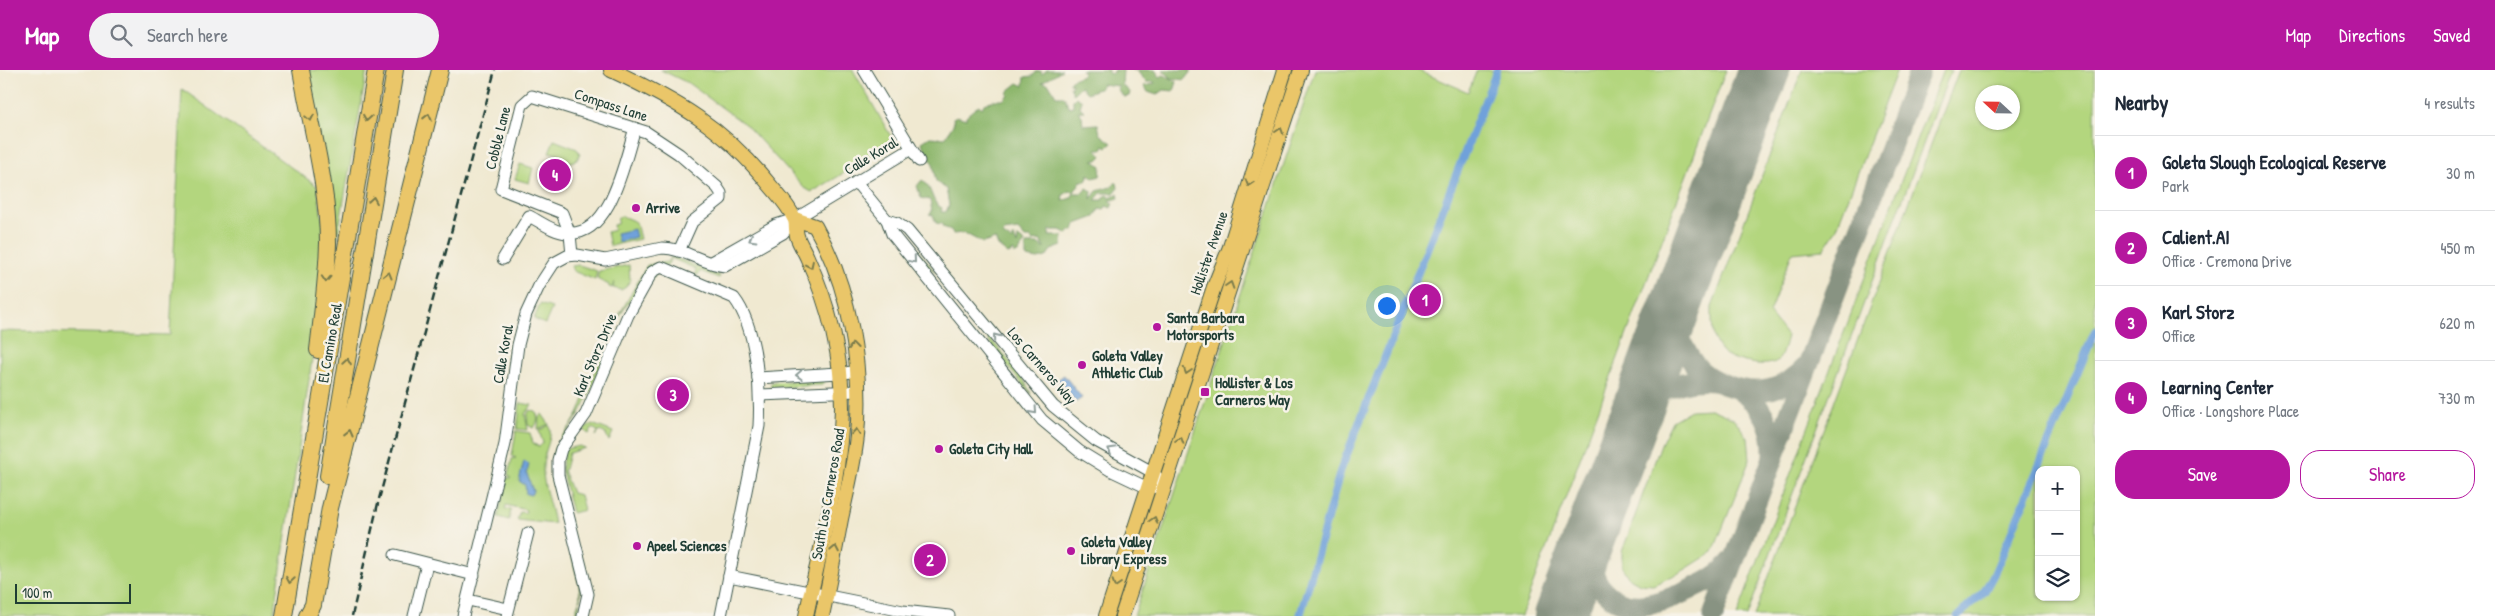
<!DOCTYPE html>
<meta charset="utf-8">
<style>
:root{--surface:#fff;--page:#f2f2f3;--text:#1f2937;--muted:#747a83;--line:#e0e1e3;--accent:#b5179e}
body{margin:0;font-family:"Patrick Hand",sans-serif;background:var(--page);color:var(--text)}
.controls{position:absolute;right:15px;bottom:15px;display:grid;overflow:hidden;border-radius:10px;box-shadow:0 1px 4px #0004}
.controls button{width:45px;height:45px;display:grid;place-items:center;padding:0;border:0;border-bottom:1px solid var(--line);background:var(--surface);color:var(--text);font:25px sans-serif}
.compass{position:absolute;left:1975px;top:15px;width:45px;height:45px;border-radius:50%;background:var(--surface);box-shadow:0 1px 4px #0004;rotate:292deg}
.scale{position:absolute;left:15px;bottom:12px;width:116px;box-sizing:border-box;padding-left:5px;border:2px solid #1f3d34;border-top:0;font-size:14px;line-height:18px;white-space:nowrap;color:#1f3d34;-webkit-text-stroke:4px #f7f3e8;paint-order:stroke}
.you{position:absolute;left:1386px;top:235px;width:18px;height:18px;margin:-12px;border:4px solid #fff;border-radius:50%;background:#1a73e8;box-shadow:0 0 0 8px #1a73e833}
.badge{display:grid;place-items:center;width:32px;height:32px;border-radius:50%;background:var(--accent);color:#fff;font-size:16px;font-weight:700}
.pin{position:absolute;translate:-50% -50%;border:2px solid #fff;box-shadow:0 1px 5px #0006}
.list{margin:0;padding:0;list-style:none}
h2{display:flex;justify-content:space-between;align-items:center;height:65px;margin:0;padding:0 20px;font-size:21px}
h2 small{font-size:16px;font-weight:400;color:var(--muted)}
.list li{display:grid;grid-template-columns:32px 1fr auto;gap:15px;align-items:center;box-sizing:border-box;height:75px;padding:0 20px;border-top:1px solid var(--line)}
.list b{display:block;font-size:19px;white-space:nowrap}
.list p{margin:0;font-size:16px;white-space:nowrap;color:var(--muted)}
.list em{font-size:16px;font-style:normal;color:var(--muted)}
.actions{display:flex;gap:10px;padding:15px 20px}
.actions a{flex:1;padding:11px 0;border:1px solid var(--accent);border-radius:20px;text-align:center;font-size:18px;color:var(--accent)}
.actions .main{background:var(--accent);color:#fff}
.icon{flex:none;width:28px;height:28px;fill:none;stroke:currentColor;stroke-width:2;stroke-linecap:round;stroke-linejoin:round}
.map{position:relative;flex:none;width:2095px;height:546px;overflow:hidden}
header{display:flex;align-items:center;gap:30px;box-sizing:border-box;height:70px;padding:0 25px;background:var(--accent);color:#fff}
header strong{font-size:24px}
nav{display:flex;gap:28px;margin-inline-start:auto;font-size:18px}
.search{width:350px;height:45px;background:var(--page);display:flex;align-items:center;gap:12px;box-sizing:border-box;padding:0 18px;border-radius:28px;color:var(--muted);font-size:19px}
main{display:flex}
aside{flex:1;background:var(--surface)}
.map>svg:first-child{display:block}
.green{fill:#b3d67e;stroke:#698a59;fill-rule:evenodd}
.forest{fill:#8eb76d;stroke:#567a50}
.water{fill:#6fa1da;stroke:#476f87}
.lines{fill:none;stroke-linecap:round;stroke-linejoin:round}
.canal{stroke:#6fa1da;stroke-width:8}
.taxiway{stroke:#889382;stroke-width:21}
.runway{stroke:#889382;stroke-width:52}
.minor-casing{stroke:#3e574c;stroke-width:13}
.major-casing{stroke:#3e574c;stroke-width:16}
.highway-casing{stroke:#3e574c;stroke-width:18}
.minor{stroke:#fff;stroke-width:11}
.major{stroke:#eac669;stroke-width:14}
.highway{stroke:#eac669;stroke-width:16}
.rail{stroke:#1f3d34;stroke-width:2.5;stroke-dasharray:8 4;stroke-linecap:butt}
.oneway{stroke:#7a7b4c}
.oneway2{stroke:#8f9e9a}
.poi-dot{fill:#b5179e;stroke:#f7f3e8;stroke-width:2}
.labels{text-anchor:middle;stroke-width:5;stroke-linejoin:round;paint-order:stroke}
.street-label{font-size:15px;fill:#1f3d34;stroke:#f7f3e8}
.poi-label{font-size:15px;font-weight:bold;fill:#1f3d34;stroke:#f7f3e8;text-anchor:start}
</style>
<header>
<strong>Map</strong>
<div class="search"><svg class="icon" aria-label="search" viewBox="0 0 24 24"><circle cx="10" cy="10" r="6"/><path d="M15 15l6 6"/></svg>Search here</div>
<nav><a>Map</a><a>Directions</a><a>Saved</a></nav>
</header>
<main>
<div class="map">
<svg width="2095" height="546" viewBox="0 0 2095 546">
<rect width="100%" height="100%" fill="#f7f3e8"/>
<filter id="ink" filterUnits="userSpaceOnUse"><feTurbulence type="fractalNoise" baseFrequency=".02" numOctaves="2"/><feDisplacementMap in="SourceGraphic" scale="10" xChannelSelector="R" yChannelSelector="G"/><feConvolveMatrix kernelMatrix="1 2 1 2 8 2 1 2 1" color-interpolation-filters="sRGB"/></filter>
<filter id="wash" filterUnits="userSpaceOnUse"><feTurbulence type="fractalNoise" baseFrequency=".0096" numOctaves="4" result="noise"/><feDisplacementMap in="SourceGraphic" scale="20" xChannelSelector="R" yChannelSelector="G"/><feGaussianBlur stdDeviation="1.12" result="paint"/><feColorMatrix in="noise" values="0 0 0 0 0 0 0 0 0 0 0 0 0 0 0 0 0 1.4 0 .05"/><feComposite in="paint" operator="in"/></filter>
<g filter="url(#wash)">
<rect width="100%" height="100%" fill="#f0e9d1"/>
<g class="green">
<path d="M307,0H367L334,186Z"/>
<path d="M661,0H853L893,70V74L812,122L804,118L746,55L688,13Z"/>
<path d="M1315,0H1417L1468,22L1477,0H1726L1521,546H1134Z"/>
<path d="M1802,0H1897L1836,160L1823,180L1792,183L1769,243L1787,266C1785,273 1783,282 1780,288C1771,301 1732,291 1722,282C1711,271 1712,252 1712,237Z"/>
<path d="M1943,0H1951L1747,546H1737Z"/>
<path d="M1959,0H2095V546H1754ZM1982,22H2012V52H1982ZM2039,400H2076V527H2039Z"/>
<path d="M182,19L317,116L324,160L322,222L274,546H0V261L170,265Z"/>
<path d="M554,70L577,79L580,84L577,90L568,93L557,84L549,82Z"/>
<path d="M520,94L533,98L529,113L515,109Z"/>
<path d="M622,146L636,152L640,169L610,176L607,162L614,160L613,155L617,154L618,147Z"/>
<path d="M899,157L936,203L921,191L896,160V158Z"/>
<path d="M672,186L720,206L719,208L700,201L698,205L695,204L696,199L671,188L668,194C655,205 640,218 629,232C608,258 599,311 581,341C569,363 552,376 553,402L581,520L578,546H574L580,529L579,515L551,405C550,369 564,370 578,344L611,260L647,195L667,192Z"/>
<path d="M579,195L597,201L595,210L573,201L571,196Z"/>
<path d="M629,195L630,210L626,217L621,220L613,218L614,212L612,218L609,217V215L597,209L599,201Z"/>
<path d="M540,234L552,238L545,254L534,249Z"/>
<path d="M985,262L1023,308L1031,324L994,281Z"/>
<path d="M823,309L824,312L822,315L772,318L770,315L772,312Z"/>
<path d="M520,333L532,335L525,344L528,360L517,359Z"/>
<path d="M1711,339L1734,349L1748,368L1750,389L1713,482L1681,502L1653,515L1640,514L1628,507L1622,497V482L1661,374L1672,351L1691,340Z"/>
<path d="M530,340L535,341C539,345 538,355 533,358L528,355L527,345Z"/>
<path d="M542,344L549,354L538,359L539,347Z"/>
<path d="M592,354L613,362L609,371L606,364L600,361L596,366L598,361L592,358L589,364L586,362L584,359Z"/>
<path d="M549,355C554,368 543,381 543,396C542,415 551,435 554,454L517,450L520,442L525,443L526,440L506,435L505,439L511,440L509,450L498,447L507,408H511L508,405L512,389L516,388L512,386L516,361L530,363L533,373L539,377L543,373L539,361Z"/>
<path d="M580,376L585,378L569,383L565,399L563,400L572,423L580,425L584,440L572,443L561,399L565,379Z"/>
<path d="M1150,433H1152L1119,546H1113Z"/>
</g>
<g class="forest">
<path d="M1047,0H1062L1042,12L1049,14L1056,26H1064L1069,37L1073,36V30L1076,27L1082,31L1080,37L1084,41H1078L1082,46L1083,55L1098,54L1100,64L1112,73L1107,77L1104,75L1102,79H1096L1102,86L1098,90H1093L1101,96L1100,106L1093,108L1089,104L1086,111H1081L1074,122L1070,121L1063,125L1062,131L1071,128L1074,123H1082L1087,118L1092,121L1091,129L1097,121L1111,117L1115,113H1117L1118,118L1114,123H1101L1095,130H1103L1104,127L1108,125L1110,128L1118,124L1119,128L1109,131L1113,133L1111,138L1106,136L1104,140L1099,139L1095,147L1076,154L1074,160L1069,161L1068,164L1060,160H1050L1049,166H1063L1062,176L1051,180L1046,187L1038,189L1026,187V174H1039L1045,179L1040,170L1032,171L1031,168H1025L1018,160L1004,162L1003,165L1012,171V167H1014L1017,175L1018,167L1025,172L1018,183L1015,184L1014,181L1008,184L998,176L995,169L983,173L968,165L966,166L964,163L953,164L951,160L943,157L942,154L936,153L933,145L929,144L932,142L930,130L921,128L917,116L922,110C933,117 931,134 942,138L941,142H946L949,135L946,119L936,111C934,106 935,100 933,94C929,86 924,82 922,72L930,67L945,68L954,53L953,48L957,46L966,49V46L979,35L982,38L984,34L994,30H1003L1007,26L1008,21L1018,13L1024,16L1025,7L1033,6L1036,2L1041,1L1042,4Z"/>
<path d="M1081,0H1108V3L1111,4L1115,0H1123L1122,15L1130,22L1129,26L1124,27L1117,19L1119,16L1101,14V18L1087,23L1081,16L1073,24L1070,16L1073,14L1069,13L1071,10L1082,5L1084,1Z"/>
<path d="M1133,0H1155L1160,7L1164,5L1177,12L1174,21L1164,20L1157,25L1148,22L1144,16L1154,14L1155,12H1146L1137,1Z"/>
<path d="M1163,0H1192L1184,10L1171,8Z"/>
</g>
<g class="water">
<path d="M634,159L636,167L618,172L616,163Z"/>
<path d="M1064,305L1082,328L1076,332L1062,314L1056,311Z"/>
<path d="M524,391L529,394L527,404L533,421L531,425L526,424L525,415L519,411Z"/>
</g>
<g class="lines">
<g class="canal">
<path d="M1300,546L1340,402L1497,0"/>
<path d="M1958,546L1984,522L1995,502L2095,261"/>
</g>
<g class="taxiway">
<path d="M1671,249C1678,264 1684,281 1694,294C1702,304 1714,311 1726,315C1758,327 1784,321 1807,296"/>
<path d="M1739,320C1763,336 1774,356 1773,384"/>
<path d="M1640,330C1667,318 1689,306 1719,312"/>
<path d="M1584,480C1589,491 1593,505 1599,515C1622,546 1655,535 1683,523C1703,514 1719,507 1733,490"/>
<path d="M1713,546L1920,0"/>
</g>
<path class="runway" d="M1560,546L1764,0"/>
</g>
</g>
<g filter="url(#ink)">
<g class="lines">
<defs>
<g id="minor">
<path d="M864,0L919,91"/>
<path d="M856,112L887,150L892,164L1042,350L1079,381L1110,400L1148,418L1165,416"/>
<path d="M887,150L897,153L907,160L1053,336L1096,371L1154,403L1159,409"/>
<path d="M572,185L570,164L562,143L501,119L522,35L532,26L646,62L679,84L717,117L721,123V129L692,152L679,181"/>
<path d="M503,189L529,146C541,152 553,162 567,163C611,168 625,89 635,58"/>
<path d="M711,192L776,155L795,149L911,79"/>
<path d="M758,308L855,302"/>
<path d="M760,325L857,321"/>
<path d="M395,485L474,505"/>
<path d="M729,506L903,541L949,546"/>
<path d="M468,530L508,539"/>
<path d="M414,546L427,494"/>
<path d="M463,546L505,374L518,275L526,244L539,216L554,193L567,186L577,185L605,190L662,178C685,178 704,195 725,196L783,163L795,149"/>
<path d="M507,546L528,463"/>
<path d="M583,546L588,524L558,405V390L561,379L586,344L628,245L652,202L661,197L734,228C757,257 761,321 759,356L721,546"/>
</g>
<g id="major">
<path d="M611,0C677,31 723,57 769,114C778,125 788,135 794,148C797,153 795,160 797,166C799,173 804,180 807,187C828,233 842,286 842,337C841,407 820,478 806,546"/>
<path d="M795,149L815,156C850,217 863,296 857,366C854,394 847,421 841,449C835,481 829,514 822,546"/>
<path d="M1106,546L1214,217L1230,177L1285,0"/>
<path d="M1122,546L1301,0"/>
</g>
<g id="highway">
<path d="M301,0C311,57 328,115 328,173C327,209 322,245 318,280"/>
<path d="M328,406L395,0"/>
<path d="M284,546L376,0"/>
<path d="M307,546L313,535L330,438L440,0"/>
</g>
</defs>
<use href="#minor" class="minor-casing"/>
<use href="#major" class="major-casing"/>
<use href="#highway" class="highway-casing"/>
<use href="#minor" class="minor"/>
<use href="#major" class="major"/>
<use href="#highway" class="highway"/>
<path class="rail" d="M352,546L379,429L495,0"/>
</g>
<defs><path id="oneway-chevron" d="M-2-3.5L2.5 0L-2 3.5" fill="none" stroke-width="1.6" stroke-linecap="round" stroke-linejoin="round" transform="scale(1.25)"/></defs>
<g class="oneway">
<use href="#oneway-chevron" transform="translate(428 47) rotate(-76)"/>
<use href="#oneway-chevron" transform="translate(310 48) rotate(79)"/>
<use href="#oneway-chevron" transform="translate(367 48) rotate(99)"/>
<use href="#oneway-chevron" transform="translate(1280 61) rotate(-72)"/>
<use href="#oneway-chevron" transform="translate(1249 113) rotate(107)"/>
<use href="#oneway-chevron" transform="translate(373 130) rotate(-81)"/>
<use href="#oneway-chevron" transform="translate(810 195) rotate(65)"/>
<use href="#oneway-chevron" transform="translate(388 205) rotate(-75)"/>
<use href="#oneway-chevron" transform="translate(326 209) rotate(93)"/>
<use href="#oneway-chevron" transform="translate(1230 215) rotate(-72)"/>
<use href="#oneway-chevron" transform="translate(853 276) rotate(-96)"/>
<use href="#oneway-chevron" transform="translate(347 291) rotate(-81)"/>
<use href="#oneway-chevron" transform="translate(1187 301) rotate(108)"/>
<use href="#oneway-chevron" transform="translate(856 362) rotate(-86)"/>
<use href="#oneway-chevron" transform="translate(349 363) rotate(-76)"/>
<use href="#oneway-chevron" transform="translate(1180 370) rotate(-72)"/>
<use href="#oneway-chevron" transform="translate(1154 450) rotate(-72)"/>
<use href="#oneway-chevron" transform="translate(835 479) rotate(-79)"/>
<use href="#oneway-chevron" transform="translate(290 510) rotate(99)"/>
<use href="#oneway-chevron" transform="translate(1116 514) rotate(108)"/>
</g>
<g class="oneway2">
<use href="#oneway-chevron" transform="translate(752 169) rotate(149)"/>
<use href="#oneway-chevron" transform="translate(913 190) rotate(50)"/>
<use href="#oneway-chevron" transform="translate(996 267) rotate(-129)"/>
<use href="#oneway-chevron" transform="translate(799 305) rotate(177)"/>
<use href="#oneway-chevron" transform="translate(1034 341) rotate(48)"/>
<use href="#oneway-chevron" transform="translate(1111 380) rotate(-149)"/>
</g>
</g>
<g class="poi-dot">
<circle cx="636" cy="138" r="5"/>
<circle cx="1157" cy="257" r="5"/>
<circle cx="1082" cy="295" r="5"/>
<rect x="1200" y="317" width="10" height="10" rx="2.5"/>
<circle cx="939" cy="379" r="5"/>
<circle cx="637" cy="476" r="5"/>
<circle cx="1071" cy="481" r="5"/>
</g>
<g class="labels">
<g class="street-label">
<text transform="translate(611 35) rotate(18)" y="5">Compass Lane</text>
<text transform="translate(498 68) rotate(-76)" y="5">Cobble Lane</text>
<text transform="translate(871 86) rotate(-31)" y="5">Calle Koral</text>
<text transform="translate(1209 183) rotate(-71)" y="5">Hollister Avenue</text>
<text transform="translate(330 273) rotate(-80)" y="5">El Camino Real</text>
<text transform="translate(503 284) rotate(-80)" y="5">Calle Koral</text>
<text transform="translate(595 285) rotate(-67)" y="5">Karl Storz Drive</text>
<text transform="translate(1042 296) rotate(49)" y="5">Los Carneros Way</text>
<text transform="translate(828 424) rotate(-80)" y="5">South Los Carneros Road</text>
</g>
<g class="poi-label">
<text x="646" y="143">Arrive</text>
<text x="1167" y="253">Santa Barbara<tspan x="1167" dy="17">Motorsports</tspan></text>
<text x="1092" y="291">Goleta Valley<tspan x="1092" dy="17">Athletic Club</tspan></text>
<text x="1215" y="318">Hollister &amp; Los<tspan x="1215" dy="17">Carneros Way</tspan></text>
<text x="949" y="384">Goleta City Hall</text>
<text x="1081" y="477">Goleta Valley<tspan x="1081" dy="17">Library Express</tspan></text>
<text x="647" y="481">Apeel Sciences</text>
</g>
</g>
</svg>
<div class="controls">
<button>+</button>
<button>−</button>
<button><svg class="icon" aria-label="layers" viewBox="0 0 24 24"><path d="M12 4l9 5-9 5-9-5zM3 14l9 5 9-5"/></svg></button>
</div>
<svg class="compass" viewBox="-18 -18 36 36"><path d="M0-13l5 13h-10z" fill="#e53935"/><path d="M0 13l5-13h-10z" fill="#747a83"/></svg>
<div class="scale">100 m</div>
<div class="you"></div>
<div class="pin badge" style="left:1425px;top:230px">1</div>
<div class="pin badge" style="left:930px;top:490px">2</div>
<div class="pin badge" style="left:673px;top:325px">3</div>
<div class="pin badge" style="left:555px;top:105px">4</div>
</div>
<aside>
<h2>Nearby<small>4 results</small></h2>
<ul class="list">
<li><span class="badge">1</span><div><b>Goleta Slough Ecological Reserve</b><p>Park</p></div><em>30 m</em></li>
<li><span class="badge">2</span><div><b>Calient.AI</b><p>Office · Cremona Drive</p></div><em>450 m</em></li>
<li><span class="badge">3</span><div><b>Karl Storz</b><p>Office</p></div><em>620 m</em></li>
<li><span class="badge">4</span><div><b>Learning Center</b><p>Office · Longshore Place</p></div><em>730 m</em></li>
</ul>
<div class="actions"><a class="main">Save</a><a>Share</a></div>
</aside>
</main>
